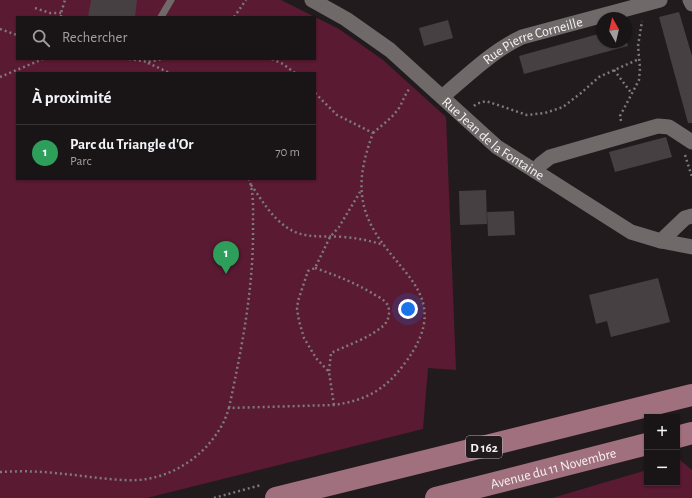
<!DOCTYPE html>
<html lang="fr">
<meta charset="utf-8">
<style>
:root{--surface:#191416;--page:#221d1f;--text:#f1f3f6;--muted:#9f9ea1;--line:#373335;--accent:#f19ab4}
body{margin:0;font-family:"Alegreya Sans",sans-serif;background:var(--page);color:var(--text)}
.controls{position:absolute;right:12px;bottom:12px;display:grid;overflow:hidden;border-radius:0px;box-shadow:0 1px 3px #0004}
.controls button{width:36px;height:36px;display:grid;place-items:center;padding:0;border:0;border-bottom:1px solid var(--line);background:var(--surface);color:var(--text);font:20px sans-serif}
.compass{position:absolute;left:596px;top:12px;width:36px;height:36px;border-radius:50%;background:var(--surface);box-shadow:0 1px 3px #0004;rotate:352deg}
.you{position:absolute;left:408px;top:309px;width:14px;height:14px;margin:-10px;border:3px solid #fff;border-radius:50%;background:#1a73e8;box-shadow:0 0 0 6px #1a73e833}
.badge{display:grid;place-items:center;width:26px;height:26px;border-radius:50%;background:var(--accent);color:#fff;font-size:13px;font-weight:700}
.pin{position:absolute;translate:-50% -33px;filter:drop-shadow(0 1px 2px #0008)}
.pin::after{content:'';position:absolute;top:21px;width:14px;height:12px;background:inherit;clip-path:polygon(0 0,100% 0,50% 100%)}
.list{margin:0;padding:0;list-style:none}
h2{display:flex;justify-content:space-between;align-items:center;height:52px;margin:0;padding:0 16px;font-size:17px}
h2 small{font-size:13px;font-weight:400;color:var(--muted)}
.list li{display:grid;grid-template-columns:26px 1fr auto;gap:12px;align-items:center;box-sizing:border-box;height:56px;padding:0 16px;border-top:1px solid var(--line)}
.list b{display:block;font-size:15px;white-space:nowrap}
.list p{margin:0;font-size:13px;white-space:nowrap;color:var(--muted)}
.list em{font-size:13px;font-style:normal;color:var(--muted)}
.icon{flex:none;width:22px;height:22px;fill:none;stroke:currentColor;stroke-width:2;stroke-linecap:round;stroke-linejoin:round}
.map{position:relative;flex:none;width:692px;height:498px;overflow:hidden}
.search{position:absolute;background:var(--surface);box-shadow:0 1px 3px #0004;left:16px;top:16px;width:300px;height:44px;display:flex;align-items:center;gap:10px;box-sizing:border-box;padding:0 14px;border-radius:0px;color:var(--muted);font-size:15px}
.panel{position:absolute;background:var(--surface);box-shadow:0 1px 3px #0004;left:16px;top:72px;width:300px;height:108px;border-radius:0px}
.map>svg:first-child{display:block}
.green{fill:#5a1a32;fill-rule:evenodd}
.building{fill:#464042}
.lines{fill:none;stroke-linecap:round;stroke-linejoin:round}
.path{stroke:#7e797a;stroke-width:2.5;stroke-dasharray:2 3;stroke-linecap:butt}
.service{stroke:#6f696a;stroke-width:7}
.minor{stroke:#6f696a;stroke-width:15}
.primary{stroke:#a1707e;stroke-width:22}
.labels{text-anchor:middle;stroke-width:4;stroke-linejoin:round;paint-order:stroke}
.shield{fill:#211b1d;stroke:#b5b2b2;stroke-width:1}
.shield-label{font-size:13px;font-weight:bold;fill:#f5f2f2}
.street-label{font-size:14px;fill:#f5f2f2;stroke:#211b1d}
</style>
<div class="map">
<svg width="692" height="498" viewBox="0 0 692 498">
<rect width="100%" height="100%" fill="#211b1d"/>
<g class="green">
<path d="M0,0H281L315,17H17V59H315V17L339,29L383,60L446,117L456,370L428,368L423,429L147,498H0ZM17,73H315V179H17Z"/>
<path d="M680,460L692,470V498H552L647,470V483H677V461Z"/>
</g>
<g class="building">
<path d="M91,0H137L135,17H88Z"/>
<path d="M679,12L692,56V123H688L659,17Z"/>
<path d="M448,20L453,38L424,46L419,28Z"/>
<path d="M602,33V42H626V38L628,46L524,74L519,56Z"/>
<path d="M666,137L672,157L615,172L609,152Z"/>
<path d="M486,190L487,224L460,225L459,191Z"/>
<path d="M514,211L515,235L488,236L487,212Z"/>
<path d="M658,278L670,322L611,337L607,321L596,324L589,295Z"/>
</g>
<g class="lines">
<g class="path">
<path d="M35,8L50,13H61"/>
<path d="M61,17V13L65,0"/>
<path d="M234,17L246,0"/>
<path d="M0,29L17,35"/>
<path d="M129,59L148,62L163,59"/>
<path d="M272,59L283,64L295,73"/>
<path d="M148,63L170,73"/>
<path d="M614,70L632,94"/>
<path d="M0,77L43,59"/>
<path d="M474,106L476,104L486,101L527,115L545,113L563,107L581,93L599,77L639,59"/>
<path d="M621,121L620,116L639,80L640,68L638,46L642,21"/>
<path d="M373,133C382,125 392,118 399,108C403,101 405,94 410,88"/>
<path d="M685,155L692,177"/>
<path d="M251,185C260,197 267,210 278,220C299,241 318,235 344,237C358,238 371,241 384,245"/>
<path d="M315,268C335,275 353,282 372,293C376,296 384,299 387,304C391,311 389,321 383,326C371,337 346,346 331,353L329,371"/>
<path d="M334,405L329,372L316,358L304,338L299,321L297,309L298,301L308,271L315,268L330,237L339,227L360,192"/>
<path d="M229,408C242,347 254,287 253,224C253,210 254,193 249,179"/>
<path d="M0,472C18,471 36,471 55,473C78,475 101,479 124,480C164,483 203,460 222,425C225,420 227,414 229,408L334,405C367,400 385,390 405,363C460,289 384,271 365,210C357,183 364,158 373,133L337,115L315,93"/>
<path d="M214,498L261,485"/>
</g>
<path class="service" d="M161,17L171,0"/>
<g class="minor">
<path id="s1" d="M312,0L346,19L390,50L497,147L535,171L631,232L661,241L692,247"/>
<path d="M690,0L692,4"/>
<path id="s2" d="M442,97C467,76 492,51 522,37L660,0"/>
<path d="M535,171L541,164L550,157L658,126L669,127L692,142"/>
<path d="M661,241L685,218L692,216"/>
</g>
<g class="primary">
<path d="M677,437L692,433"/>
<path d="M276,498L692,395"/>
<path id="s3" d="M436,498L647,444"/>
</g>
</g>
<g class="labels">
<rect class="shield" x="466" y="436" width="36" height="22" rx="3"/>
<g class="shield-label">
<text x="484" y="452">D 162</text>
</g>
<g class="street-label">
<text dy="5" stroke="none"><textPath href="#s2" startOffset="109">Rue Pierre Corneille</textPath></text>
<text dy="5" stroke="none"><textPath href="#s1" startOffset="229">Rue Jean de la Fontaine</textPath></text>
<text dy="5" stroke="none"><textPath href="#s3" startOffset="121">Avenue du 11 Novembre</textPath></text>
</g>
</g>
</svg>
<div class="controls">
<button>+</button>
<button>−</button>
</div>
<svg class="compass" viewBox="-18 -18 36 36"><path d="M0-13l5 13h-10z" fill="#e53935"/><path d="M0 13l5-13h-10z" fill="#9f9ea1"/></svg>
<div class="you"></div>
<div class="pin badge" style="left:226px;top:274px;background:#2e9e5b">1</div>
<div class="search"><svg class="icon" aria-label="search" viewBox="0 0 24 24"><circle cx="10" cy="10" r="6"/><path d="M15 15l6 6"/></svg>Rechercher</div>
<section class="panel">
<h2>À proximité<small></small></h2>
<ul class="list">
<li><span class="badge" style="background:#2e9e5b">1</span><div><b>Parc du Triangle d'Or</b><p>Parc</p></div><em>70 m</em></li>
</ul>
</section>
</div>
